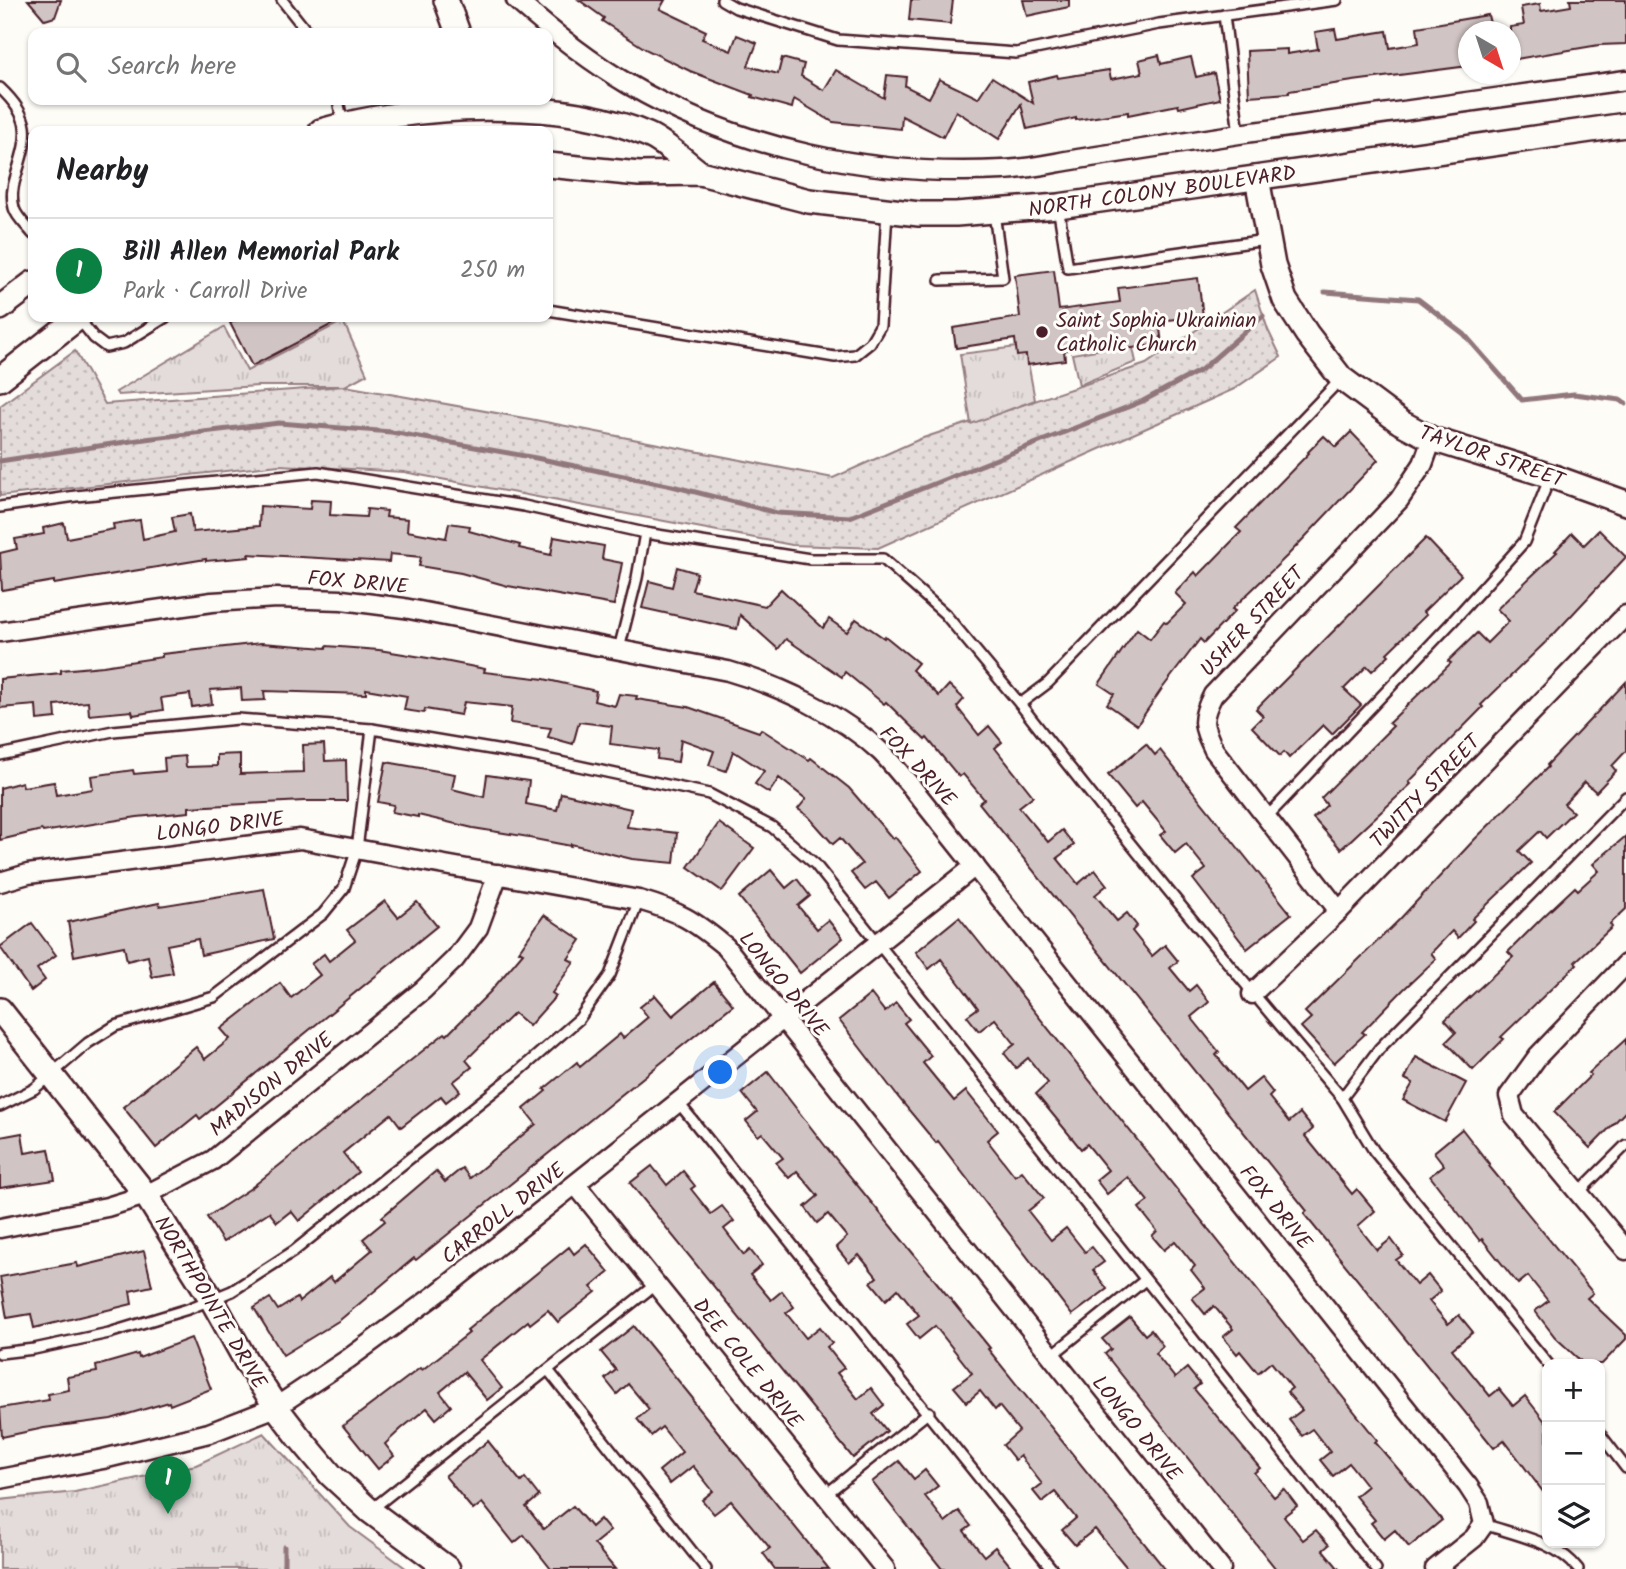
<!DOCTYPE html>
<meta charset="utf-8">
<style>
:root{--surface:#fff;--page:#f2f2f2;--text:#202124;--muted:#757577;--line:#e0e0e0;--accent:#0b8043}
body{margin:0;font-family:Kalam,sans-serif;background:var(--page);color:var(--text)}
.controls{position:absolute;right:21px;bottom:21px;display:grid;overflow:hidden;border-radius:14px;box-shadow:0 2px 5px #0004}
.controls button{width:63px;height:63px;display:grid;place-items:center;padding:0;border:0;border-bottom:2px solid var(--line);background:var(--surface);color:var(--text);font:35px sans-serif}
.compass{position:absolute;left:1458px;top:21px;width:63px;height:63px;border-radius:50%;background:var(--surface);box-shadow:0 2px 5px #0004;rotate:141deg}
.you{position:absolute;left:721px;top:1073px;width:24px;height:24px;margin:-18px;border:5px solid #fff;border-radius:50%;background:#1a73e8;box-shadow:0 0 0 10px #1a73e833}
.badge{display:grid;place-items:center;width:46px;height:46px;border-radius:50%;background:var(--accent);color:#fff;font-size:23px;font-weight:700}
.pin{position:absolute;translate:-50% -58px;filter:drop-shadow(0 2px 4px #0008)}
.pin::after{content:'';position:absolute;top:37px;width:24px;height:21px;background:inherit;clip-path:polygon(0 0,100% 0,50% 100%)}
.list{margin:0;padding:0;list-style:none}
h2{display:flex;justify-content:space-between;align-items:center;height:91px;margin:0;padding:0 28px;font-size:30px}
h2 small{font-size:23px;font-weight:400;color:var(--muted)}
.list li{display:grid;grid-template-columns:46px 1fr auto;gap:21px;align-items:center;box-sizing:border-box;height:105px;padding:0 28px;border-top:2px solid var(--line)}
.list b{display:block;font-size:26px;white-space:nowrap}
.list p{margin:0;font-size:23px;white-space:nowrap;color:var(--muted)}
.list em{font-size:23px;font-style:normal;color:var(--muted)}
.icon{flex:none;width:38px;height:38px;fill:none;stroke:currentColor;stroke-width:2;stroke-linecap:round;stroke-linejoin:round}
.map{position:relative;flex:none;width:1626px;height:1569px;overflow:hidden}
.search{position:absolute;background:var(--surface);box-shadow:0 2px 5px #0004;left:28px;top:28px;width:525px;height:77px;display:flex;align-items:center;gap:18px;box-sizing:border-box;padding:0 24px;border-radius:14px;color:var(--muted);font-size:26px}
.panel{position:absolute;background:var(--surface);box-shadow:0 2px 5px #0004;left:28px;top:126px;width:525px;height:196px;border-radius:14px}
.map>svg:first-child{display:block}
.grass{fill:url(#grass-dots);stroke:#967e82;stroke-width:2}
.park{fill:url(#park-tufts);stroke:#967e82;stroke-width:2}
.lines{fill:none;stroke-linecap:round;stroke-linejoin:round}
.stream{stroke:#91777b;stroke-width:5}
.building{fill:#d0c5c4;stroke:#4a1f2b;stroke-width:2}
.service-casing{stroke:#4a1f2b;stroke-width:14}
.minor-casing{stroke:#4a1f2b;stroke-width:23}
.tertiary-casing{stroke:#4a1f2b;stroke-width:28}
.service{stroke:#fdfcf7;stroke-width:9}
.minor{stroke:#fdfcf7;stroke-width:18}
.tertiary{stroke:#fdfcf7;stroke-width:23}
.poi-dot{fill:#4a1f2b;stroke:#fdfcf7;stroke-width:2.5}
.labels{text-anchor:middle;stroke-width:6;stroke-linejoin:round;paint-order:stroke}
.street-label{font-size:21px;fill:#4a1f2b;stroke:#fdfcf7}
.poi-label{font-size:21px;fill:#4a1f2b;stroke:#fdfcf7;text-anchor:start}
</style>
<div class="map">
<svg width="1626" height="1569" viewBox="0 0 1626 1569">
<defs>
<pattern id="grass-dots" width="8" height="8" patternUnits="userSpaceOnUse" patternTransform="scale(1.75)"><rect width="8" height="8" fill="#e3dcda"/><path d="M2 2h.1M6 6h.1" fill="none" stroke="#c4bcbb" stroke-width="1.8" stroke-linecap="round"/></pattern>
<pattern id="park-tufts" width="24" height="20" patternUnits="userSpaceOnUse" patternTransform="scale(1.75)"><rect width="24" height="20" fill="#e3dcda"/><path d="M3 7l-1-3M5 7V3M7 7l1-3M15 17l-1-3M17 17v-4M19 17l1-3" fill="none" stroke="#c4bcbb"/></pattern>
</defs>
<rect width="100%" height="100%" fill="#fdfcf7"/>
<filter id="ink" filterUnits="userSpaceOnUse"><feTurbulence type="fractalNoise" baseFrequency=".0143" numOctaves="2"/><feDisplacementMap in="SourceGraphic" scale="14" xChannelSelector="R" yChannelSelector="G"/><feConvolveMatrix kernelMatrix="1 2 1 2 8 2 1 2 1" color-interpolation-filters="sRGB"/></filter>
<g filter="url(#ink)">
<path class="grass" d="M1255,290L1268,330L1281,357L1234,389L878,548L792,545L404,472L279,465L0,496V406L75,351L105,404L345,386L530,419L833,478L920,439L1146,364Z"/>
<g class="park">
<path d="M343,321L367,374L345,386H258L118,395L116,392L224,327L247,371Z"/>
<path d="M1132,344L1136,362L1079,385L1072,354Z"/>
<path d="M1025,346L1035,400L971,424L960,354Z"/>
<path d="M264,1433L350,1527L407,1569H0V1500L75,1492L196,1465Z"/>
</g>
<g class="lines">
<g class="stream">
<path d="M1325,292L1418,299L1464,334L1522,400L1574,394L1620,400L1626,404"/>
<path d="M0,461L145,439L279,423L391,432L536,458L672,486L777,513L850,517L1143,401L1201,370L1263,316"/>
<path d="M284,1569V1547"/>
</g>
</g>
<g class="building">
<path d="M28,0H61L55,17L45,20Z"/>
<path d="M579,0H665L660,9L706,31L702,39L731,51L737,35L757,43L748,66L778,74L782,58L804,64L801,76L824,90L836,70L884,98L887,75L906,77L905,86L929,98L939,79L978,98L992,77L1033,103L1028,82L1057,75L1058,78L1109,70L1111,79L1142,73L1139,60L1159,55L1161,64L1191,57L1196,77L1214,73L1220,99L1179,108L1178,105L1128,115V112L1076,120V118L1027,129L1021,104L999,139L956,111L943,137L902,116L901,129L833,122L794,99L792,108L752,97L753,95L690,71L647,50L602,21L604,18Z"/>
<path d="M911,0H953L950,24L909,20Z"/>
<path d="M1023,0H1069V7L1027,16Z"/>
<path d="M1570,0H1626V44L1599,45L1510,60V27L1524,25L1521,7L1540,4L1541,11L1571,6Z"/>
<path d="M1488,15L1492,32H1468V66L1353,81L1289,91V93L1249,96L1247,51L1287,49V54L1318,49L1315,32L1335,29L1337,39L1387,31L1390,48L1419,43L1417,27Z"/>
<path d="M1054,270L1059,310L1120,302L1118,288L1198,278L1203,316L1159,321L1162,344L1125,349L1124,342L1064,350L1065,360L1027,365L1026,355L1017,356L1015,339L956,348L953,328L1020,317L1015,275Z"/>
<path d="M243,317H346L252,366L230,323Z"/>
<path d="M1351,432L1378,460L1287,556L1232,609L1235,611L1204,643L1200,639L1161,690L1137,725L1107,704L1114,694L1099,684L1137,629L1150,639L1164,621L1167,623L1186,604L1175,593L1195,572L1198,576L1241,532L1236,528L1309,453L1308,452L1324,436L1336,447Z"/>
<path d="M311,500L331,501L330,515L366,517L367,509L387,511L386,517L408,519L407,531L446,538L449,523L470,526L469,531L520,545L519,548L551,555L554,537L604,546L602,559L622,563L614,605L508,586L461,573L419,566L421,557L390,554L389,562L248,554L249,557L206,561V559L54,584V581L2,590L0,553L17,549L15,539L44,534L43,528L64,523L67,538L114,529L113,524L140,520L143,539L175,532L172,517L190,514L193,532L259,526L260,506L310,509Z"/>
<path d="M1599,530L1626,557L1554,634L1481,705L1483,707L1409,782L1411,784L1341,849L1313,818L1327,805L1321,798L1393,726L1389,723L1451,663L1448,661L1477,633L1487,643L1509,621L1497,609L1557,552L1555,551L1572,533L1584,545Z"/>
<path d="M1426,538L1461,575L1423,612L1426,615L1387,653L1389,655L1372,671L1367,666L1344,689L1361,705L1332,734L1323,725L1289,758L1284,752L1280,756L1252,727L1263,716L1256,709Z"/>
<path d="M677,567L697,573L692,590L765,606L781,589L823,628L829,619L847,632L856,619L884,638L885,636L918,663L912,670L939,696L949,685L964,699L957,707L979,735L989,726L1002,742L995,748L1033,796L1019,807L1048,842L1062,830L1074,845L1057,858L1078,884L1095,870L1107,885L1095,895L1117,921L1127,913L1137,926L1132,931L1152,956L1165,945L1178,961L1170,968L1189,991L1196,985L1209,1002L1191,1017L1219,1052L1216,1055L1245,1091L1261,1078L1273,1093L1269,1097L1289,1122L1300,1113L1313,1129L1305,1136L1352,1194L1357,1189L1375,1211L1358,1226L1377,1250L1391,1239L1403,1255L1396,1260L1416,1285L1428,1275L1441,1291L1429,1301L1448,1324L1459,1315L1473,1332L1452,1349L1490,1396L1499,1389L1513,1406L1525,1396L1547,1424V1497L1504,1440L1494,1448L1304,1214L1307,1211L979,803L984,799L963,774L959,777L927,738L925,740L886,702L884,704L845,672L842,677L786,639L778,649L740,615L737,629L642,608L649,581L672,587Z"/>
<path d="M261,643L326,648L327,646L379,650L434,659L485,669L484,672L544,679L596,691L594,701L615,706L619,694L637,696L636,699L688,707L759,732L761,729L809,760L811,758L849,788L893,839L895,837L922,871L889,898L876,882L865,890L851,873L862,864L840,838L833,844L808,816L798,809L806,799L779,778L769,793L755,784L764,771L733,751L726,771L709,765L714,751L681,739L678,762L657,759L658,750L610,744L612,726L579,722L573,744L548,737L551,728L510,723L512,707L464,702L461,715L425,709L424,713L404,710L407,696L366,689V694L264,691L265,700L242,701L241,688L210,690L212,704L192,707L190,694L161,698L163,710L133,715L132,711L89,715L88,702L55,705L56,718L37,720L36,705L0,708V679L61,673V670L103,666L162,657V654Z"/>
<path d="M1626,682V751L1612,766L1616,771L1596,792L1585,782L1564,804L1573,812L1546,838L1540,831L1519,851L1531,863L1472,919L1474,921L1458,938L1452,931L1431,953L1436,959L1404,989L1362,1032L1365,1034L1334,1063L1301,1027L1311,1018L1305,1012L1399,920L1475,839L1548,767L1547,765Z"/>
<path d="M324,744L325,761L346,760L347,801H304L189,807V812L137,817L43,832L42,830L0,840V788L22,782L23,787L54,782L56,795L93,789L91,776L133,770L134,774L165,771L164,758L185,756L186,767L217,766V755L240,754V774L304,772L303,745Z"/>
<path d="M1146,744L1155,755L1160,750L1291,914L1247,949L1193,879L1206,869L1186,844L1175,853L1160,835L1166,831L1142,802L1135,808L1108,775Z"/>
<path d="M386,762L455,774L452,789L484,797L487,775L529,781L526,804L557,810L561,793L631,809L627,827L677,833L674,863L632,859L571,844V846L529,838V837L473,828L418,815V817L392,812L394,805L378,802Z"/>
<path d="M719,823L754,848L722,891L688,867Z"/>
<path d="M1626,836V909L1610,924L1612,927L1575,962L1577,964L1501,1037L1504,1039L1473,1070L1446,1042L1456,1032L1445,1020L1513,957L1508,952L1543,917L1575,887L1578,890L1599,871L1593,864Z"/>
<path d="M771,870L786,888L797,879L810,896L798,906L817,929L828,920L843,938L800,973L739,897Z"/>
<path d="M264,889L274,939L201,955L198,939L167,945L173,973L152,977L148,956L127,961L124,946L74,956L68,922L159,903L160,906Z"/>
<path d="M385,901L398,917L417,902L437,926L200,1119L197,1115L156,1148L123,1107L196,1047L205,1059L230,1039L221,1029L280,983L291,998L320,975L311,964L324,954L329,961L355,940L347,930Z"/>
<path d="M544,915L581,940L568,959L574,962L552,993L556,996L529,1026L514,1013L466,1060L472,1067L453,1082L460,1091L446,1102L441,1096L401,1127L391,1114L343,1153L358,1172L299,1221L291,1211L277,1222L269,1212L223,1242L207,1217L251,1188L445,1033L447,1035L490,992L523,953L519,951Z"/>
<path d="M959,917L1377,1440L1375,1442L1442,1520L1409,1547L1395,1530L1384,1539L1371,1523L1375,1520L1355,1496L1367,1486L1349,1463L1333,1476L1320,1460L1330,1452L1312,1429L1302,1436L1289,1420L1302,1410L1287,1392L1292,1388L1271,1362L1258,1373L1240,1351L1237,1354L1223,1337L1233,1329L1214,1306L1205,1314L1192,1298L1205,1288L1191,1270L1195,1266L1175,1241L1164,1250L1152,1236L1157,1231L1139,1208L1148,1201L1128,1177L1107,1194L1096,1180L1108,1170L1087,1144L1081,1149L1036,1094L1048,1083L1028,1058L1016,1068L1004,1053L1015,1044L995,1019L979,1031L967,1016L978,1008L941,959L929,969L916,952Z"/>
<path d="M32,923L56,955L37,969L45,980L31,991L0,947Z"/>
<path d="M714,982L733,1005L416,1260L414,1258L340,1320L283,1355L254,1308L270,1298L278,1310L297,1298L299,1302L330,1277L334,1282L372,1250L363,1239L385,1221L382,1217L436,1171L445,1182L462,1168L470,1178L536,1124L524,1109L546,1091L544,1089L577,1062L580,1067L620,1034L623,1038L648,1017L640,1007L655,995L673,1016Z"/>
<path d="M871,994L885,1012L896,1003L909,1019L904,1023L931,1056L923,1063L954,1101L966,1091L998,1131L987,1140L1015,1176L1022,1171L1044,1198L1028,1211L1051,1240L1066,1228L1085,1252L1092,1247L1104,1262L1093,1270L1107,1289L1072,1315L938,1141L936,1143L898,1097L839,1020Z"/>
<path d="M1626,1039V1111L1590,1148L1554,1112L1591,1075L1589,1073Z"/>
<path d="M1416,1057L1466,1083L1445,1122L1403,1100L1413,1083L1405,1079Z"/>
<path d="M768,1072L826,1147L925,1268L990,1348L988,1349L1165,1569H1128L1095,1529L1075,1545L1062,1530L1076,1518L1055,1492L1042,1502L1033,1491L1042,1484L1020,1456L1015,1460L1003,1445L1019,1431L999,1406L995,1410L980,1391L967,1402L954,1387L972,1373L935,1326L919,1339L907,1324L919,1315L898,1289L886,1300L871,1282L877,1277L859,1255L849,1263L836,1247L847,1237L828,1214L817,1223L805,1207L818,1196L797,1171L789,1178L776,1163L783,1158L762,1133L758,1136L746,1121L757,1112L742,1093Z"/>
<path d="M1462,1129L1490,1165L1489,1166L1593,1293L1587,1298L1626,1335V1339L1602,1364H1584L1555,1337L1535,1311L1548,1301L1528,1276L1518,1284L1482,1239L1480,1241L1430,1176L1444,1165L1434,1152Z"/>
<path d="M22,1133L25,1153L49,1149L55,1180L0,1188V1137Z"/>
<path d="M652,1166L667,1185L683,1171L695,1186L691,1189L711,1214L722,1206L734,1221L724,1229L744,1255L750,1250L762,1265L750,1275L771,1300L782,1291L794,1307L786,1313L806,1338L820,1327L832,1343L827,1347L844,1368L837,1373L858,1399L871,1388L884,1405L873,1414L887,1431L853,1458L630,1183Z"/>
<path d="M586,1244L609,1272L591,1287L596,1292L558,1322L548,1310L530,1324L528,1321L480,1360L502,1388L487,1400L464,1372L440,1392L451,1406L436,1419L427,1408L401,1429L385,1444L394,1456L378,1469L343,1426L420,1368L422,1370L469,1333L467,1330L569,1247L574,1254Z"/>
<path d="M144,1251L152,1286L130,1291L132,1304L34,1328L31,1314L7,1318L0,1277L77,1263L78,1267Z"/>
<path d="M1130,1317L1145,1335L1151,1330L1163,1346L1155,1353L1175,1378L1187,1368L1200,1384L1194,1389L1260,1468L1254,1473L1274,1497L1284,1489L1297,1506L1284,1516L1303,1540L1316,1530L1329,1545L1323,1550L1339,1569H1276L1105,1354L1111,1349L1102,1339Z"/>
<path d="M634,1326L694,1400L693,1401L829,1569H775L763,1553L770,1548L731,1501L714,1514L702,1500L713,1491L693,1466L670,1484L659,1471L682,1452L662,1427L651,1436L637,1419L649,1409L628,1384L617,1394L605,1379L616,1370L601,1352Z"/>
<path d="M191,1338L211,1389L170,1405L169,1402L111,1419L44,1428L2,1437L0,1408L49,1400L48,1394L69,1390L67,1377L97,1372L96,1366L138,1354L139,1358Z"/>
<path d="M488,1441L521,1482L525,1478L539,1496L526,1507L544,1529L573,1506L591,1527L600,1519L610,1531L594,1544L615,1569H551L524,1535L514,1543L482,1503L473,1510L445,1476Z"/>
<path d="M899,1461L914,1479L925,1470L938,1486L925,1496L945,1522L959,1511L971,1526L964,1531L984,1556L995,1547L1013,1569H942L872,1482Z"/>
</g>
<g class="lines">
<defs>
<g id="service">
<path d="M282,0L308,33"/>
<path d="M722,0L736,8L838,40L1016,53L1159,24L1337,0"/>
<path d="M1224,15L1239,134"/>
<path d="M0,88C34,120 28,135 16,176C13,185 11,198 14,208C16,217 28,227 33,234"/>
<path d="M338,100L343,125"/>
<path d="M1058,206L1068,268L1266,240"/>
<path d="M940,280L1003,278L994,213"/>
<path d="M548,310L835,357L855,355L870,343L880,326L887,212"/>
<path d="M79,319L94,338L106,347L124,343L166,317"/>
<path d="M0,507L76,496L318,472L524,506L645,533L810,559H883L945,614L1020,704L1048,683L1340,380"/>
<path d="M619,649L637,578L645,533"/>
<path d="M1020,704C1124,838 1231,969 1342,1098"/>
<path d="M372,729L532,756L709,794L772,827L815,864L1376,1569"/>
<path d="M0,755L113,731L238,719L372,729L357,849L344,888L323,914L214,997L115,1026L88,1043L34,1089L0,1106"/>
<path d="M1267,817L1451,623L1524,542L1550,477"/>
<path d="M678,1102L1052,1569"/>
<path d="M1578,1193L1626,1145"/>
<path d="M0,1353L34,1349L109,1333L188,1309L232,1291L294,1251L518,1072L579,1019L610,975L639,900"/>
<path d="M1051,1356L1145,1280"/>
<path d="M1548,1364L1374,1151L1342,1098L1379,1049L1626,797"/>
<path d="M548,1370L706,1569"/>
<path d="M1600,1434L1626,1468"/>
<path d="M825,1495L929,1412"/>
<path d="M372,1509L656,1284"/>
<path d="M1484,1524C1515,1535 1558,1542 1578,1569"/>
</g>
<g id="minor">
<path d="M516,0C551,31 587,60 628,84C740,150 874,177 1003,170C1028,169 1053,163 1078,159C1132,151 1185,142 1239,134C1368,115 1497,98 1626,80"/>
<path d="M0,632L212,602L276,598L342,600L404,608L728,671C781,686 840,714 881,752C891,762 900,774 910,785L1468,1486L1479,1503L1484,1524L1474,1538L1435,1569"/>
<path d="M0,882L28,874L300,839L639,900C680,912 693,920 726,947L1221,1569"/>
<path d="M1339,911L1214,750C1202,725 1200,720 1213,695L1399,500L1423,464L1432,439"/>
<path d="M1626,964L1538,1056L1509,1096L1514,1115L1626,1250"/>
<path d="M1252,994L1339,911L1626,615"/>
<path d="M576,1185L885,1569"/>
<path d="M0,1228L107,1207L146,1195L213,1160L423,990L455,959L478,928L498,874"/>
<path d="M0,1479L103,1459L209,1433L276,1407L348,1359L438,1293L975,866"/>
</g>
<g id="tertiary">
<path d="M446,0L458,33"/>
<path d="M321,131C412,104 560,96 648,135C666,143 684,161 700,173"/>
<path d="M548,165L639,174L700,173L809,201L919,214H956L1058,206L1626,125"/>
<path d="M1257,178L1273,265L1285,300L1307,334L1341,378L1400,422L1432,439L1551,476L1626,503"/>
<path d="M0,308L33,283"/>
<path d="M0,379L79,317"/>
<path d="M0,1010L146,1195L212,1300L246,1361L276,1407L299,1437L331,1475L370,1511L448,1569"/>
</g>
</defs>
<use href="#service" class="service-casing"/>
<use href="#minor" class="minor-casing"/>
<use href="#tertiary" class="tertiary-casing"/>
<use href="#service" class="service"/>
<use href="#minor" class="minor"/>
<use href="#tertiary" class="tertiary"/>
</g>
</g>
<circle class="poi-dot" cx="1042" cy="332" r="7"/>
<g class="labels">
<g class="street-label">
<text transform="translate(1162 191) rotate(-8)" y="7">NORTH COLONY BOULEVARD</text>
<text transform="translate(1492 456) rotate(19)" y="7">TAYLOR STREET</text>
<text transform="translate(358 582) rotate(5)" y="7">FOX DRIVE</text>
<text transform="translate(1252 621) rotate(-47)" y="7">USHER STREET</text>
<text transform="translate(918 766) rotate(47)" y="7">FOX DRIVE</text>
<text transform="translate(1425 791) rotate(-46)" y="7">TWITTY STREET</text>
<text transform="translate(220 826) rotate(-7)" y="7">LONGO DRIVE</text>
<text transform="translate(784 984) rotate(51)" y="7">LONGO DRIVE</text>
<text transform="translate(271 1084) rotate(-39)" y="7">MADISON DRIVE</text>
<text transform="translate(1276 1207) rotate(51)" y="7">FOX DRIVE</text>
<text transform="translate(503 1213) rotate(-38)" y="7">CARROLL DRIVE</text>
<text transform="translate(211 1302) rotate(59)" y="7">NORTHPOINTE DRIVE</text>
<text transform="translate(748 1363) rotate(51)" y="7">DEE COLE DRIVE</text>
<text transform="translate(1137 1428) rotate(51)" y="7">LONGO DRIVE</text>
</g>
<g class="poi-label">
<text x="1056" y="327">Saint Sophia Ukrainian<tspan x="1056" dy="24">Catholic Church</tspan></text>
</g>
</g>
</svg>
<div class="controls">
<button>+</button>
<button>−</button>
<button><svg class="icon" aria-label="layers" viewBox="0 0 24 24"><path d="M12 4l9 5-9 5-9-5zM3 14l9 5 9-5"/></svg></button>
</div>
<svg class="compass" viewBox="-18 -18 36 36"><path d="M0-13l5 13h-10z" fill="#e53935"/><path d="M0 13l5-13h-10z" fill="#757577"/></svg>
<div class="you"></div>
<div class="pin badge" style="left:168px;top:1514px">1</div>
<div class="search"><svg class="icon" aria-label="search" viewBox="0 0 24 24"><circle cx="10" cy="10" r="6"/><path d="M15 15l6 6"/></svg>Search here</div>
<section class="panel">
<h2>Nearby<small></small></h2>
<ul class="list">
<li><span class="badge">1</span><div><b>Bill Allen Memorial Park</b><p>Park · Carroll Drive</p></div><em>250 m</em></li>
</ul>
</section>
</div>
